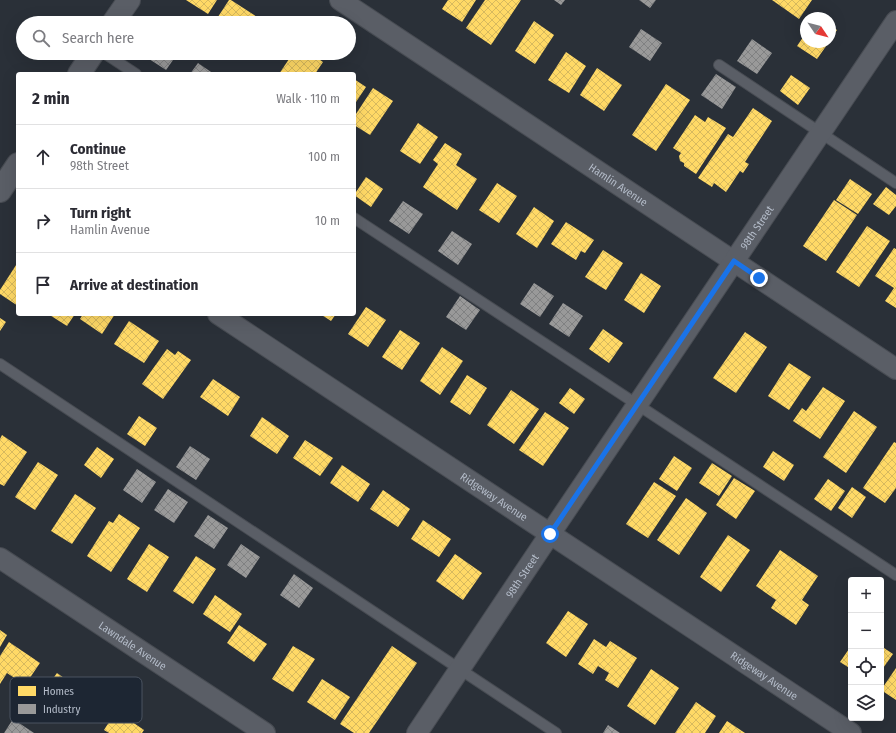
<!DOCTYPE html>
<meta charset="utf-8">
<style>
:root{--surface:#fff;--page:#f7f7f7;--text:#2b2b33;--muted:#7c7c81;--line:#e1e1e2}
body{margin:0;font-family:"Fira Sans Condensed",sans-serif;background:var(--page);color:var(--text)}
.controls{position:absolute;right:12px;bottom:12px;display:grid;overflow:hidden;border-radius:4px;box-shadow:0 4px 16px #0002}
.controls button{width:36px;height:36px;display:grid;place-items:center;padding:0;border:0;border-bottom:1px solid var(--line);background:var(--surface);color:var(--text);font:20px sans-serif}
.compass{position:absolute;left:800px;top:12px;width:36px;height:36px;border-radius:50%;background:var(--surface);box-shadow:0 4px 16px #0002;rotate:125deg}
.stop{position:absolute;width:12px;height:12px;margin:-9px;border:3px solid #1a73e8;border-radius:50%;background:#fff}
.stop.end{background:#1a73e8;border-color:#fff;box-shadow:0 1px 4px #0008}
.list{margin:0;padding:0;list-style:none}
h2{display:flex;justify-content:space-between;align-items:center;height:52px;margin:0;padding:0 16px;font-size:17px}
h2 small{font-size:13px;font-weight:400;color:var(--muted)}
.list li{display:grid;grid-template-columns:26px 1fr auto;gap:12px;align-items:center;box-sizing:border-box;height:64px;padding:0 16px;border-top:1px solid var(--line)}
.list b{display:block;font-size:15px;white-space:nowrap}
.list p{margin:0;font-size:13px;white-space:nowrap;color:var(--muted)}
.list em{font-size:13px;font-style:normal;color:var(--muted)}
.icon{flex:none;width:22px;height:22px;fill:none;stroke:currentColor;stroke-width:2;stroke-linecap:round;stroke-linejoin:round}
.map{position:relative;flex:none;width:896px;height:733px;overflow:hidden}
.search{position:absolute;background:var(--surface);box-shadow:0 4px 16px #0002;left:16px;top:16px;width:340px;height:44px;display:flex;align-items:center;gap:10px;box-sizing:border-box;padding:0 14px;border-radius:22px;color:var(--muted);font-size:15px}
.panel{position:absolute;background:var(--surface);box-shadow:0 4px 16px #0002;left:16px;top:72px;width:340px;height:244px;border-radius:4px}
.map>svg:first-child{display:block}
.homes{fill:url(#homes-cross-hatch)}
.industry{fill:url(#industry-cross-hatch)}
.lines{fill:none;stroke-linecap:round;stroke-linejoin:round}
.service-casing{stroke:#484c53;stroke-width:12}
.minor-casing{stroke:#484c53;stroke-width:22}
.tertiary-casing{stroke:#484c53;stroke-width:24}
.service{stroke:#5a5e66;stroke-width:10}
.minor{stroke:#5a5e66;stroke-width:20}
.tertiary{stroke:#5a5e66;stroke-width:22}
.route{stroke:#1a73e8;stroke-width:5}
.labels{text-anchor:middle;stroke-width:4;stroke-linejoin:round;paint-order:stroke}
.street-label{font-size:11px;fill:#b4bcc9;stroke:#1d2633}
.key{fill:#1d2633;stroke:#4a5360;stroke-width:1}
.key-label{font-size:11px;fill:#b4bcc9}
</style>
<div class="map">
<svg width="896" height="733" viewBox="0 0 896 733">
<defs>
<pattern id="homes-cross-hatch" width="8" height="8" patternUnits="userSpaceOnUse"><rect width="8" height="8" fill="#ffd966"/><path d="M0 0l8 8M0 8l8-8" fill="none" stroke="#d7b95e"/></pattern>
<pattern id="industry-cross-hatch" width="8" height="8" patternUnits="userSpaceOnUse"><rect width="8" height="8" fill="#999"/><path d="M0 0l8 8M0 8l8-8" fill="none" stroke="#808182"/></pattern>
</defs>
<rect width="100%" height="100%" fill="#2a3038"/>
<g class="homes">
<path d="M186,0H217L208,14Z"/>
<path d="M229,0H231L257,17L253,23H214Z"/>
<path d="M448,0H476L462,22L442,9Z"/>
<path d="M485,0H521L491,45L466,28Z"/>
<path d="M772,0H812L799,19Z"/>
<path d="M534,21L554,35L535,64L515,51Z"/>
<path d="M830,25L837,30L830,40Z"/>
<path d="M806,33V42H829L817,59L797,46Z"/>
<path d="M566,52L586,66L569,93L548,80Z"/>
<path d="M263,53H274L271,58Z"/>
<path d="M293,53H310L323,62L315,74H279Z"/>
<path d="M597,68L622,85L604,111L580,95Z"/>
<path d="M791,75L810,88L798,105L780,91Z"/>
<path d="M354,79L366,87L354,105Z"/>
<path d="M666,84L690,100L656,151L632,135Z"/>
<path d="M373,88L393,101L370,135L354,125V117Z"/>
<path d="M753,108L772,121L745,162L749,164L743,173L740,171L726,192L714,183L712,187L698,178L728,134L733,137Z"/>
<path d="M695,115L705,122L708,117L726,128L696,174L684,166V163L680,161L679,156L681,153L673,148Z"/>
<path d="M418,123L438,137L420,164L400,151Z"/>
<path d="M445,143L462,154L456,165L477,179L457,210L423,187L438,164L433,160Z"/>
<path d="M366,177L383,189L371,207L354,195Z"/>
<path d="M850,179L872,194L858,214L836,200Z"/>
<path d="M497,183L517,196L499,223L479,210Z"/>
<path d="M886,187L896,195V206L889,215L873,204Z"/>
<path d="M834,200L857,215L826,261L803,246Z"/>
<path d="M534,207L554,221L537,248L516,234Z"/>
<path d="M566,222L594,240L585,253L581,251L576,260L551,244Z"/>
<path d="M867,226L890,241L859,287L836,272Z"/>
<path d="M894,248L896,249V308L885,301L894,288L875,276Z"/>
<path d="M603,250L623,263L606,290L585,277Z"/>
<path d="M18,262V306L0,294V290Z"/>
<path d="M641,273L661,286L644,313L624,300Z"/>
<path d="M366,307L386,320L368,347L348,334Z"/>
<path d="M48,314H75L67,326Z"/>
<path d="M83,314H115L102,334L80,319Z"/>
<path d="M320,314H336L331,321Z"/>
<path d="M0,318L6,322L0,331Z"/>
<path d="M129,321L159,341L144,363L114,344Z"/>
<path d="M603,329L623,343L609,363L589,349Z"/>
<path d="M400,330L420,343L402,370L382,357Z"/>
<path d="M745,332L767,347L736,393L713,378Z"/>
<path d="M442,347L463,361L440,395L420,381Z"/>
<path d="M167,349L175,355L178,351L191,360L163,399L142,384Z"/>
<path d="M789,363L811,377L789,410L768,396Z"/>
<path d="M467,375L487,388L470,415L450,402Z"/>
<path d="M213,379L240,397L228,416L200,397Z"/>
<path d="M823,387L845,401L820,439L793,421L802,408L806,411Z"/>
<path d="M570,388L585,399L574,414L559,403Z"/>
<path d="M511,390L539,409L514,444L487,425Z"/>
<path d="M854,411L877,427L846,473L823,457Z"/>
<path d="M545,412L569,428L543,466L519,450Z"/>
<path d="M139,416L157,428L145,446L127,434Z"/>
<path d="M262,417L289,436L277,454L250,436Z"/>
<path d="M2,435L27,452L4,486L0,484V439Z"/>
<path d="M305,440L333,458L320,476L293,458Z"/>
<path d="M894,442L896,443V488L885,503L863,488Z"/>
<path d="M97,447L114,459L101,478L84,465Z"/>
<path d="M773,451L794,465L784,481L763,467Z"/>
<path d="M674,456L692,468L677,491L659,479Z"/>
<path d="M38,462L58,475L35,510L15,497Z"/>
<path d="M712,463L732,476L719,496L699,483Z"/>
<path d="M342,465L370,484L358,502L330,483Z"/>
<path d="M734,478L755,491L736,519L716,505Z"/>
<path d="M828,479L845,491L831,511L814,499Z"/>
<path d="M654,482L676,496L648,538L626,524Z"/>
<path d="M852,487L866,497L852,518L838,508Z"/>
<path d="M383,490L410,509L398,527L370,509Z"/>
<path d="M75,494L96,508L72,544L51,531Z"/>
<path d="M686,498L707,513L679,555L657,540Z"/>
<path d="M119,514L140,528L111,572L87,556L109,521L113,523Z"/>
<path d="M423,520L451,539L439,557L411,539Z"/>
<path d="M728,535L750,550L721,592L700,577Z"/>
<path d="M149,544L169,557L147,592L127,579Z"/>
<path d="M780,550L818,576L802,600L809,605L796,625L771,608L776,600L756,586Z"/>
<path d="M455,554L482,573L463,600L436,581Z"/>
<path d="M196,556L216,569L193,604L173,591Z"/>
<path d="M215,595L242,614L230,632L203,614Z"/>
<path d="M568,611L588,624L566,657L546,643Z"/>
<path d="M239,625L267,644L254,662L227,643Z"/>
<path d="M0,630L7,635L0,647Z"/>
<path d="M594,639L606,647L610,641L637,658L618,688L605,680L609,673L598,666L593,674L578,664Z"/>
<path d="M9,642L40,663L25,685L7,673L0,684V656Z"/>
<path d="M293,646L315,659L293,692L272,679Z"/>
<path d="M392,646L417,663L369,733H354L340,724Z"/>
<path d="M851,646V669L840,662Z"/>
<path d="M881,646L893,654L881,671Z"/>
<path d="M896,668V700L881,690Z"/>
<path d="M651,669L679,688L655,725L627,706Z"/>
<path d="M57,673L84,692L72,710L44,691Z"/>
<path d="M322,679L350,697L335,720L307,702Z"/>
<path d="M696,702L716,716L705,733H675Z"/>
<path d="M116,711L144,730L142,733H109L104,730Z"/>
<path d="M727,721L745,733H719Z"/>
</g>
<g class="industry">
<path d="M554,0H565L561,5Z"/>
<path d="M639,0H656L650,8Z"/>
<path d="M641,29L662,43L650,61L629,47Z"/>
<path d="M752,39L772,53L757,74L737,61Z"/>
<path d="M149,53H178L166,70L146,57Z"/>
<path d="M198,63L214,74H190Z"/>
<path d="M716,74L736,87L722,109L701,95Z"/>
<path d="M403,201L423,214L409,234L389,221Z"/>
<path d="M452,231L472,244L458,265L438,251Z"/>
<path d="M534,283L554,296L540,317L520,304Z"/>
<path d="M460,296L480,310L466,330L446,317Z"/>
<path d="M563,303L583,316L569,337L549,324Z"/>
<path d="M190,446L210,459L196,480L176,467Z"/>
<path d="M137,469L156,482L142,503L123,490Z"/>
<path d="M168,489L188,502L174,523L154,510Z"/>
<path d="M208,515L228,528L214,549L194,536Z"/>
<path d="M241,544L260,557L246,578L227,565Z"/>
<path d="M294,574L313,588L299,608L280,595Z"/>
<path d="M13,719L34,733H4Z"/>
<path d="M608,725L620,733H603Z"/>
</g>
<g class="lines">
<defs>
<g id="service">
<path d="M104,53L136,74"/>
<path d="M719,65L896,183"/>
<path d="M354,218L896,575"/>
<path d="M0,364L556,733"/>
</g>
<g id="minor">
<path id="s1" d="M340,0L896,369"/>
<path id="s2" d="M218,314L851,733"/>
<path id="s3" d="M0,558L265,733"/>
<path id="s4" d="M417,733L550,534L896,21"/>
</g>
<g id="tertiary">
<path d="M113,23L129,0"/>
<path d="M79,74L93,53"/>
<path d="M0,191L18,164"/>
</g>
</defs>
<use href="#service" class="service-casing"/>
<use href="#minor" class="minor-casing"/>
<use href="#tertiary" class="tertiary-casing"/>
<use href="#service" class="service"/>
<use href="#minor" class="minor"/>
<use href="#tertiary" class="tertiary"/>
</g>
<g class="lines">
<path class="route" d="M550,534L734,261L759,278"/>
</g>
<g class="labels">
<g class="street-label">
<text dy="4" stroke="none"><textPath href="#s1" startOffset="334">Hamlin Avenue</textPath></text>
<text dy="4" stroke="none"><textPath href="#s4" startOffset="609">98th Street</textPath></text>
<text dy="4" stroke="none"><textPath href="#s2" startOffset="331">Ridgeway Avenue</textPath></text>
<text dy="4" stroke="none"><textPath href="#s4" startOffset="189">98th Street</textPath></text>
<text dy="4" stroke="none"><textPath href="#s3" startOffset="159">Lawndale Avenue</textPath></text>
<text dy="4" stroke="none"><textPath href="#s2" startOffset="655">Ridgeway Avenue</textPath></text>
</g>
</g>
<rect x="10" y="677" width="132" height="46" rx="6" class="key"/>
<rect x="18" y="686" width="18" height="10" fill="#ffd966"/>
<rect x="18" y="704" width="18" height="10" fill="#999"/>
<g class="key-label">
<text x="43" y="695">Homes</text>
<text x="43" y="713">Industry</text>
</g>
</svg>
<div class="controls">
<button>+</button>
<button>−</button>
<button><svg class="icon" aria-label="locate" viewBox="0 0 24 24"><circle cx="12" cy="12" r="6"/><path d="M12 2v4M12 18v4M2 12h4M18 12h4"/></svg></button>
<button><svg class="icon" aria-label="layers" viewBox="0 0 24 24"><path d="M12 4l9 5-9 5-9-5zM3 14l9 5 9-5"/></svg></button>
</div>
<svg class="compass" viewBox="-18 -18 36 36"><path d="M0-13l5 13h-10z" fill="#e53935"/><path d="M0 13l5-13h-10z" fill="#7c7c81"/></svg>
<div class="stop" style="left:550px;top:534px"></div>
<div class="stop end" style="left:759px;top:278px"></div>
<div class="search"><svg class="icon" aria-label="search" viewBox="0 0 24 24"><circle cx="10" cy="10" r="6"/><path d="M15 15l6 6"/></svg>Search here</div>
<section class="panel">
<h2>2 min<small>Walk · 110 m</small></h2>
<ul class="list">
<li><svg class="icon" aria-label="ahead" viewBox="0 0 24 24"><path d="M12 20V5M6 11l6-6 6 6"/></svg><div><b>Continue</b><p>98th Street</p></div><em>100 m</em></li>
<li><svg class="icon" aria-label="right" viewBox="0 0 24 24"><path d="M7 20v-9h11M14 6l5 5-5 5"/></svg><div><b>Turn right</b><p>Hamlin Avenue</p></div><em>10 m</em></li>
<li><svg class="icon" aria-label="arrive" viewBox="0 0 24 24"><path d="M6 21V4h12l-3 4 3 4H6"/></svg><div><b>Arrive at destination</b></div></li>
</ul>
</section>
</div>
